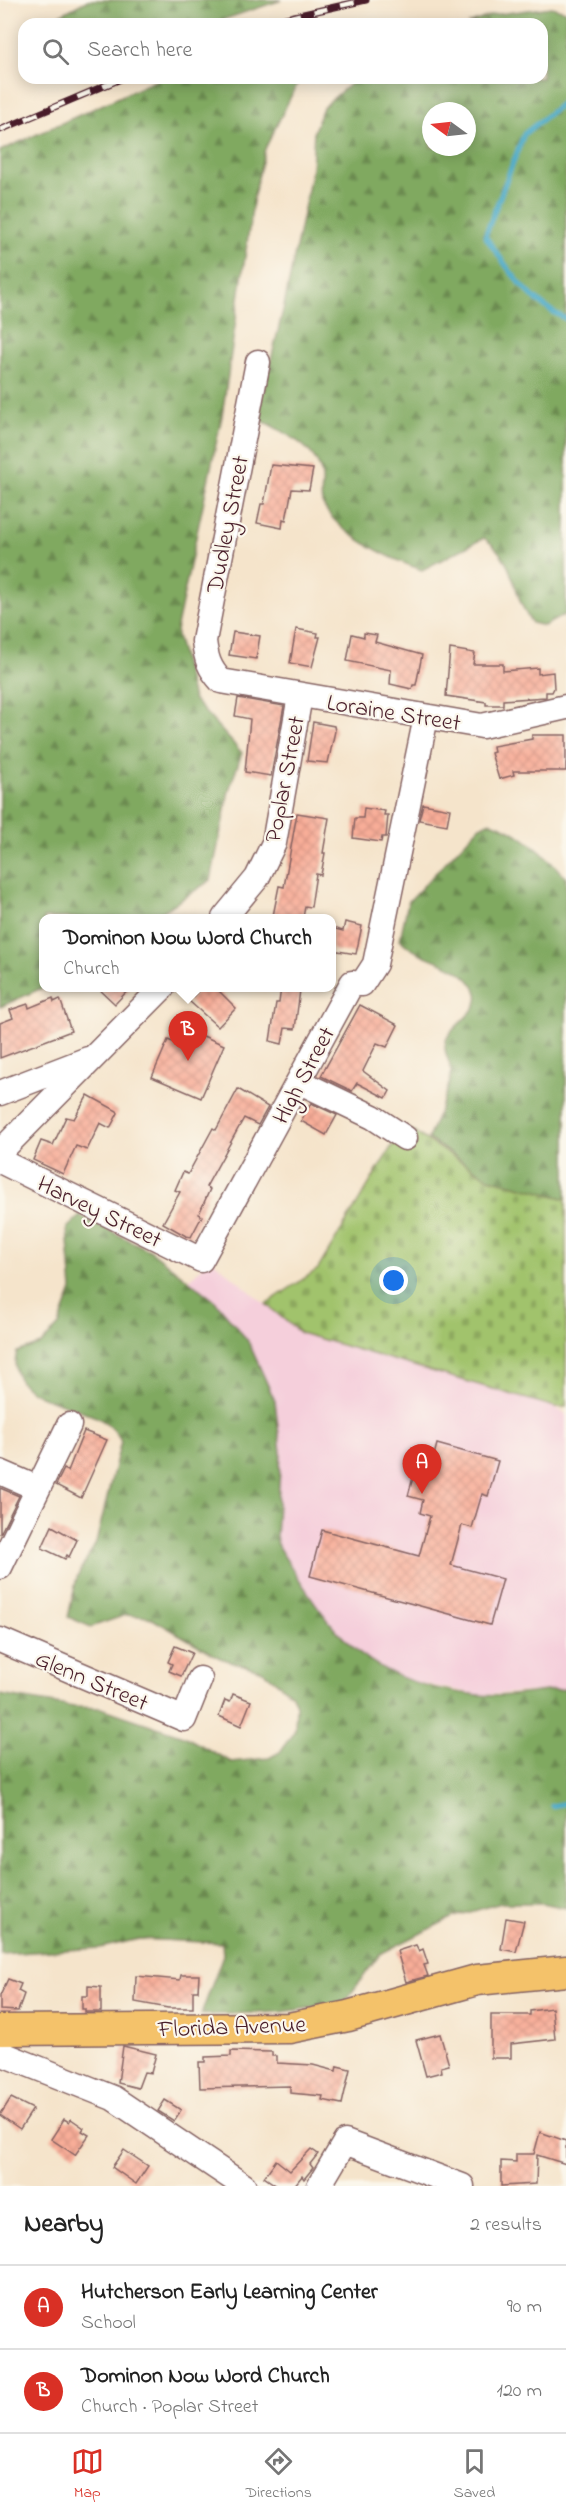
<!DOCTYPE html>
<meta charset="utf-8">
<style>
:root{--surface:#fff;--page:#f6f6f6;--text:#222;--muted:#767676;--line:#e0e0e0;--accent:#d93025}
body{margin:0;font-family:"Indie Flower",sans-serif;background:var(--page);color:var(--text)}
.compass{position:absolute;left:422px;top:102px;width:54px;height:54px;border-radius:50%;background:var(--surface);box-shadow:0 3px 15px #0003;rotate:285deg}
.you{position:absolute;left:394px;top:1281px;width:21px;height:21px;margin:-15px;border:4px solid #fff;border-radius:50%;background:#1a73e8;box-shadow:0 0 0 9px #1a73e833}
.badge{display:grid;place-items:center;width:39px;height:39px;border-radius:50%;background:var(--accent);color:#fff;font-size:20px;font-weight:700}
.pin{position:absolute;translate:-50% -50px;filter:drop-shadow(0 2px 3px #0008)}
.pin::after{content:'';position:absolute;top:32px;width:21px;height:18px;background:inherit;clip-path:polygon(0 0,100% 0,50% 100%)}
.popup{position:absolute;left:39px;top:914px;width:297px;height:78px;box-sizing:border-box;display:grid;place-content:center;border-radius:12px;background:var(--surface);filter:drop-shadow(0 2px 4px #0005);font-size:20px;white-space:nowrap;color:var(--muted)}
.popup b{font-size:22px;color:var(--text)}
.popup::after{content:'';position:absolute;left:50%;top:100%;margin-left:-12px;border:12px solid transparent;border-top-color:var(--surface)}
.list{margin:0;padding:0;list-style:none}
h2{display:flex;justify-content:space-between;align-items:center;height:78px;margin:0;padding:0 24px;font-size:26px}
h2 small{font-size:20px;font-weight:400;color:var(--muted)}
.list li{display:grid;grid-template-columns:39px 1fr auto;gap:18px;align-items:center;box-sizing:border-box;height:84px;padding:0 24px;border-top:2px solid var(--line)}
.list b{display:block;font-size:22px;white-space:nowrap}
.list p{margin:0;font-size:20px;white-space:nowrap;color:var(--muted)}
.list em{font-size:20px;font-style:normal;color:var(--muted)}
.icon{flex:none;width:33px;height:33px;fill:none;stroke:currentColor;stroke-width:2;stroke-linecap:round;stroke-linejoin:round}
.map{position:relative;flex:none;width:566px;height:2186px;overflow:hidden}
.search{position:absolute;background:var(--surface);box-shadow:0 3px 15px #0003;left:18px;right:18px;top:18px;height:66px;display:flex;align-items:center;gap:15px;box-sizing:border-box;padding:0 21px;border-radius:18px;color:var(--muted);font-size:22px}
.sheet{height:246px;background:var(--surface)}
nav{display:flex;justify-content:space-around;align-items:center;box-sizing:border-box;height:84px;border-top:2px solid var(--line);background:var(--surface);font-size:16px;color:var(--muted)}
nav a{display:grid;justify-items:center;gap:3px}
nav .on{color:var(--accent)}
.map>svg:first-child{display:block}
.built{fill:#f5cfdb}
.forest{fill:url(#forest-firs);stroke:#656446;stroke-width:1.5;fill-rule:evenodd}
.cemetery{fill:url(#cemetery-stones);stroke:#76714c;stroke-width:1.5}
.lines{fill:none;stroke-linecap:round;stroke-linejoin:round}
.stream{stroke:#48a9c7;stroke-width:5}
.building{fill:url(#building-cross-hatch)}
.minor-casing{stroke:#866463;stroke-width:27}
.major-casing{stroke:#866463;stroke-width:33}
.minor{stroke:#fff;stroke-width:24}
.major{stroke:#f4c26a;stroke-width:30}
.rail-casing{stroke:#4a1f2b;stroke-width:7}
.rail{stroke:#fbf7ec;stroke-width:4.5;stroke-dasharray:14;stroke-linecap:butt}
.labels{text-anchor:middle;stroke-width:4.5;stroke-linejoin:round;paint-order:stroke}
.street-label{font-size:24px;fill:#4a1f2b;stroke:#fbf7ec}
</style>
<div class="map">
<svg width="566" height="2186" viewBox="0 0 566 2186">
<defs>
<pattern id="forest-firs" width="22" height="20" patternUnits="userSpaceOnUse" patternTransform="scale(1.5)"><rect width="22" height="20" fill="#80a960"/><path d="M5 1l3.5 6h-7zM16 11l3.5 6h-7z" fill="#6b894f"/></pattern>
<pattern id="cemetery-stones" width="16" height="16" patternUnits="userSpaceOnUse" patternTransform="scale(1.5)"><rect width="16" height="16" fill="#a1c36c"/><path d="M2 7V4a2 2 0 0 1 4 0v3zM10 15v-3a2 2 0 0 1 4 0v3z" fill="#8ca75e"/></pattern>
<pattern id="building-cross-hatch" width="8" height="8" patternUnits="userSpaceOnUse" patternTransform="scale(1.5)"><rect width="8" height="8" fill="#f8ad98"/><path d="M0 0l8 8M0 8l8-8" fill="none" stroke="#d69483"/></pattern>
</defs>
<rect width="100%" height="100%" fill="#fbf7ec"/>
<filter id="ink" filterUnits="userSpaceOnUse"><feTurbulence type="fractalNoise" baseFrequency=".0167" numOctaves="2"/><feDisplacementMap in="SourceGraphic" scale="12" xChannelSelector="R" yChannelSelector="G"/><feConvolveMatrix kernelMatrix="1 2 1 2 8 2 1 2 1" color-interpolation-filters="sRGB"/></filter>
<filter id="wash" filterUnits="userSpaceOnUse"><feTurbulence type="fractalNoise" baseFrequency=".008" numOctaves="4" result="noise"/><feDisplacementMap in="SourceGraphic" scale="24" xChannelSelector="R" yChannelSelector="G"/><feGaussianBlur stdDeviation="1.35" result="paint"/><feColorMatrix in="noise" values="0 0 0 0 0 0 0 0 0 0 0 0 0 0 0 0 0 1.4 0 .05"/><feComposite in="paint" operator="in"/></filter>
<g filter="url(#wash)">
<rect width="100%" height="100%" fill="#f5e4cb"/>
<path class="built" d="M210,1258L300,1333L555,1407L566,1415V1689L481,1695L401,1679L377,1667L346,1641L321,1613L279,1548L215,1301L188,1282Z"/>
<g class="forest">
<path d="M88,0H282L210,24H43Z"/>
<path d="M551,7L566,11V614L544,626L532,623C511,596 519,563 484,538L422,570C391,559 339,535 323,505C319,498 323,486 322,478C319,446 280,431 257,418L284,306L312,170L314,131L323,107L357,78H542V24H468L492,15ZM431,111H467V147H431Z"/>
<path d="M161,78H300L265,149L254,195L222,416L176,631L193,699L242,753L229,790L211,880L153,918H44V987L0,1007V151Z"/>
<path d="M491,822C522,832 545,854 566,878V1199L488,1178L428,1139C433,1125 451,1087 451,1074C451,1060 441,1052 447,1038C455,1021 490,1008 473,985C456,960 419,961 400,939L408,902L480,826Z"/>
<path d="M80,1216L151,1251L215,1301L248,1341L275,1401L281,1452L276,1537L279,1548C338,1640 363,1682 479,1695C507,1698 538,1691 566,1689V1908L543,1903H501L453,1917L380,1954L344,2003L281,2012L201,2015L223,1955L222,1943L139,1939L100,1948L0,1954V1695L74,1707L101,1708L186,1737L231,1762L269,1758L280,1752L295,1730L296,1705L292,1695L263,1671L220,1658L149,1617L126,1615L91,1627L68,1617L77,1577L96,1543L121,1441C102,1395 0,1412 17,1352L41,1344L59,1325L72,1290L67,1228Z"/>
</g>
<path class="cemetery" d="M404,1126L488,1178L566,1199V1407H555L300,1333L266,1304L318,1269Z"/>
<g class="lines">
<g class="stream">
<path d="M566,100L524,134L485,236C509,270 528,301 566,319"/>
<path d="M552,1806L566,1803"/>
</g>
</g>
<g id="blocks">
<g class="building">
<path d="M271,465L313,469L309,490L292,489L286,520L283,519L282,528L257,523L261,504H264Z"/>
<path d="M296,629L318,633L317,637H320L312,667L290,663Z"/>
<path d="M233,632L260,636L256,659L229,655Z"/>
<path d="M364,633L377,635L375,642L422,655L416,685H413L412,689L390,684L391,670L347,661L352,634L364,637Z"/>
<path d="M450,649L475,653L473,664H503V671L538,668V674L553,672L554,688L552,692H546V697L503,700V705H486V702L446,696Z"/>
<path d="M238,698L284,706L271,776L245,772L250,719L235,716Z"/>
<path d="M313,722L334,726L335,731L328,763L307,761Z"/>
<path d="M532,735H566V771H513L514,775L499,779L491,753L494,752L493,746L532,739Z"/>
<path d="M423,804L450,809L447,825L419,820Z"/>
<path d="M364,808L385,811L384,815H388L386,837H382L381,842L353,838L355,818H363Z"/>
<path d="M297,813L329,818L323,853H325L321,875L316,874L311,907L305,906L303,918H285L273,916L279,886L284,887Z"/>
<path d="M345,922L362,926L356,954L332,950V928L343,931Z"/>
<path d="M97,987H131L115,1004Z"/>
<path d="M201,987H215L236,1008L218,1027L189,1001Z"/>
<path d="M281,987L300,990L295,1029L285,1028L282,1044L270,1041L276,1003H279Z"/>
<path d="M53,998L54,1002L60,999L71,1031L0,1058V1023L13,1018L10,1010L28,1004L29,1008Z"/>
<path d="M360,1005L398,1025L387,1047L377,1043L363,1071L390,1091L386,1098L357,1083L352,1091L321,1076Z"/>
<path d="M182,1027L224,1045L201,1098L152,1077L168,1040L175,1043Z"/>
<path d="M238,1089L268,1107L258,1125L244,1118L206,1187L210,1189L199,1214L202,1216L191,1237L186,1236L163,1223L180,1192L175,1190L183,1172L188,1174L213,1128L216,1130Z"/>
<path d="M88,1095L117,1111L118,1113L110,1128L100,1123L87,1150L76,1146L63,1174L33,1160L41,1141L53,1145L66,1117L74,1119Z"/>
<path d="M311,1103L337,1115L326,1135L301,1121Z"/>
<path d="M84,1431L107,1440L81,1498L56,1485L64,1469L68,1471Z"/>
<path d="M437,1444L498,1461L488,1496L482,1494L472,1528L462,1525L451,1565L503,1579L490,1625L310,1576L322,1530L419,1556L430,1516L420,1513L423,1500L408,1496L418,1459L432,1463Z"/>
<path d="M0,1488L19,1496L0,1534Z"/>
<path d="M52,1526L77,1540L69,1557L67,1555L65,1559L42,1548Z"/>
<path d="M175,1646L192,1653L181,1676L169,1671L172,1664L168,1662Z"/>
<path d="M233,1694L251,1701L241,1726L219,1716L225,1700L230,1702Z"/>
<path d="M506,1918L524,1921L516,1952L501,1949Z"/>
<path d="M416,1945L419,1951L423,1949L428,1964L424,1965L428,1976L406,1982L397,1951Z"/>
<path d="M181,1975H199L198,1991H193V2008H168L135,2002L136,1976L180,1980Z"/>
<path d="M8,1979L21,1984L18,1991L24,1994L18,2011L0,2010V1996Z"/>
<path d="M88,1986L101,1987V2012H85V2009H82V1996H88Z"/>
<path d="M552,2008L555,2039L511,2044V2058H491V2015H530V2011Z"/>
<path d="M440,2034L449,2065L441,2067L442,2072L426,2076L416,2040Z"/>
<path d="M123,2046L156,2054L151,2073L144,2072L138,2088L118,2083Z"/>
<path d="M231,2051L272,2052V2056H277V2063L313,2065L336,2071L337,2066L350,2069L342,2104L322,2100L323,2096L290,2093V2086L200,2088L199,2062H205V2057L231,2056Z"/>
<path d="M11,2098L33,2109L20,2129L0,2115Z"/>
<path d="M165,2100L181,2110L174,2121L158,2111Z"/>
<path d="M64,2119L69,2122L71,2119L84,2128L82,2131L89,2135L75,2155L51,2139Z"/>
<path d="M540,2132L566,2141V2164L537,2155L536,2184L501,2186V2161L516,2162V2154H534Z"/>
<path d="M311,2149L318,2154L310,2164L313,2168L304,2179L302,2176L294,2186H277L264,2177L276,2160L290,2171Z"/>
<path d="M124,2150L148,2166L136,2184L112,2167Z"/>
</g>
</g>
</g>
<g filter="url(#ink)">
<use href="#blocks" fill-opacity="0" stroke="#866463" stroke-width="1.5"/>
<g class="lines">
<defs>
<g id="minor">
<path d="M258,362L204,641C206,658 209,668 221,681L482,726L566,707"/>
<path d="M224,918L257,878L274,843L300,696"/>
<path d="M300,1082L373,1117L405,1138"/>
<path d="M0,1093L88,1059"/>
<path d="M0,1152L162,988"/>
<path d="M0,1161L201,1260L352,983L362,984L375,964L426,717"/>
<path d="M0,1472L37,1488"/>
<path d="M0,1567L69,1425"/>
<path d="M0,1640L184,1719L200,1679"/>
<path d="M0,2053L113,2098L244,2186"/>
<path d="M319,2186L345,2142L462,2186"/>
</g>
<path id="major" d="M0,2030L289,2028L348,2016L477,1980L566,1971"/>
</defs>
<use href="#minor" class="minor-casing"/>
<use href="#major" class="major-casing"/>
<use href="#minor" class="minor"/>
<use href="#major" class="major"/>
<defs>
<g id="rail">
<path d="M259,24L366,0"/>
<path d="M0,130L123,78"/>
</g>
</defs>
<use href="#rail" class="rail-casing"/>
<use href="#rail" class="rail"/>
</g>
</g>
<g class="labels">
<g class="street-label">
<text transform="translate(227 524) rotate(-79)" y="8">Dudley Street</text>
<text transform="translate(394 712) rotate(9)" y="8">Loraine Street</text>
<text transform="translate(284 779) rotate(-79)" y="8">Poplar Street</text>
<text transform="translate(303 1075) rotate(-62)" y="8">High Street</text>
<text transform="translate(100 1211) rotate(26)" y="8">Harvey Street</text>
<text transform="translate(92 1680) rotate(23)" y="8">Glenn Street</text>
<text transform="translate(232 2026) rotate(-2)" y="8">Florida Avenue</text>
</g>
</g>
</svg>
<svg class="compass" viewBox="-18 -18 36 36"><path d="M0-13l5 13h-10z" fill="#e53935"/><path d="M0 13l5-13h-10z" fill="#767676"/></svg>
<div class="you"></div>
<div class="pin badge" style="left:422px;top:1494px">A</div>
<div class="pin badge" style="left:188px;top:1061px">B</div>
<div class="popup"><b>Dominon Now Word Church</b>Church</div>
<div class="search"><svg class="icon" aria-label="search" viewBox="0 0 24 24"><circle cx="10" cy="10" r="6"/><path d="M15 15l6 6"/></svg>Search here</div>
</div>
<section class="sheet">
<h2>Nearby<small>2 results</small></h2>
<ul class="list">
<li><span class="badge">A</span><div><b>Hutcherson Early Learning Center</b><p>School</p></div><em>90 m</em></li>
<li><span class="badge">B</span><div><b>Dominon Now Word Church</b><p>Church · Poplar Street</p></div><em>120 m</em></li>
</ul>
</section>
<nav>
<a class="on"><svg class="icon" aria-label="map" viewBox="0 0 24 24"><path d="M3 6l6-2 6 2 6-2v14l-6 2-6-2-6 2zM9 4v14M15 6v14"/></svg>Map</a>
<a><svg class="icon" aria-label="directions" viewBox="0 0 24 24"><path d="M12 3l9 9-9 9-9-9zM9 14v-3h6M13 9l2 2-2 2"/></svg>Directions</a>
<a><svg class="icon" aria-label="saved" viewBox="0 0 24 24"><path d="M7 4h10v16l-5-4-5 4z"/></svg>Saved</a>
</nav>
